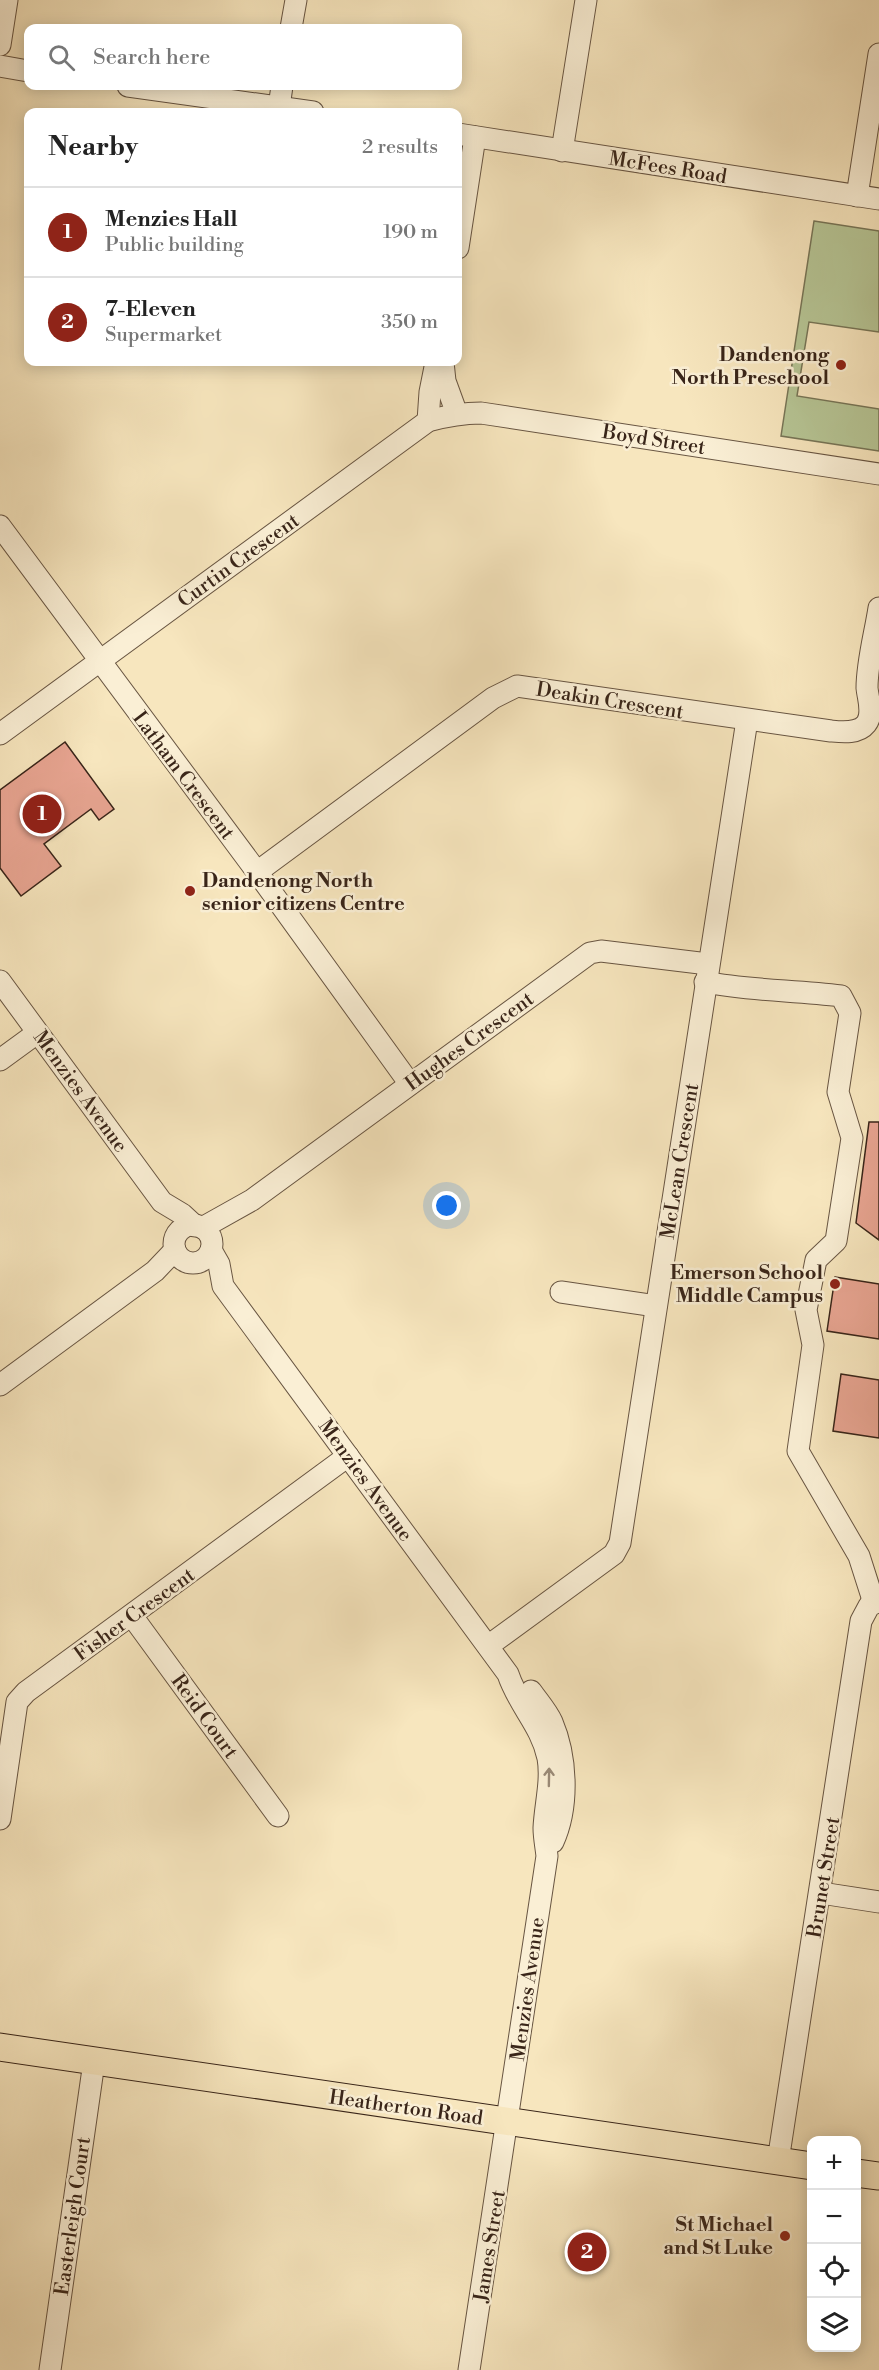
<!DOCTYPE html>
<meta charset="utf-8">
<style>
:root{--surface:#fff;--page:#f6f6f6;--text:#222;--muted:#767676;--line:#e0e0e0;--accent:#8f2418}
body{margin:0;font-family:"Libre Bodoni",serif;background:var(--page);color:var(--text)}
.controls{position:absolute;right:18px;bottom:18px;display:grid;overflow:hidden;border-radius:12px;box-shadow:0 3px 15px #0003}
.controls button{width:54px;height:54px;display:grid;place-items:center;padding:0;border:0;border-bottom:2px solid var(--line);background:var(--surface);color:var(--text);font:30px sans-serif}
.you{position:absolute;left:447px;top:1206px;width:21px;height:21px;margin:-15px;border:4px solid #fff;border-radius:50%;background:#1a73e8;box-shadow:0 0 0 9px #1a73e833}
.badge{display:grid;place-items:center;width:39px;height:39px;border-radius:50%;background:var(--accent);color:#fff;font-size:20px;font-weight:700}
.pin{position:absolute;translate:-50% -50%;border:3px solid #fff;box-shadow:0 2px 6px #0006}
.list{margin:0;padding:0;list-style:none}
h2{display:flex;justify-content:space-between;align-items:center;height:78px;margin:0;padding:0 24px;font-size:26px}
h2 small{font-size:20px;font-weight:400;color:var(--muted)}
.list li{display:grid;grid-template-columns:39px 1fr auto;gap:18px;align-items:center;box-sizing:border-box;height:90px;padding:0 24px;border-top:2px solid var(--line)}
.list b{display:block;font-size:22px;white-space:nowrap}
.list p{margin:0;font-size:20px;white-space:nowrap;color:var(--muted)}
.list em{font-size:20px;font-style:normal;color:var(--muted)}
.icon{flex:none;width:33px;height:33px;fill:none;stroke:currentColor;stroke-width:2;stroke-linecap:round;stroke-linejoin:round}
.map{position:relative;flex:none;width:879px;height:2370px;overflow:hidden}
.search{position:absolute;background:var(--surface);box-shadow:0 3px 15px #0003;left:24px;top:24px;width:438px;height:66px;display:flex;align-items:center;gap:15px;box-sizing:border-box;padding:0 21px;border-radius:12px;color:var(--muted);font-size:22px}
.panel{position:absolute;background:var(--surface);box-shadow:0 3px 15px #0003;left:24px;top:108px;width:438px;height:258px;border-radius:12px}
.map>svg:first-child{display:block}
.green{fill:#b7c696;stroke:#787658;stroke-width:1.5}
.building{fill:#e8a592;stroke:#392519;stroke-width:1.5}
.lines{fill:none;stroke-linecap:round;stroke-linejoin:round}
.minor-casing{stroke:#685542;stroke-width:23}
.major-casing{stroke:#392519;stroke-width:29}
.minor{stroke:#faefd5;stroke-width:21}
.major{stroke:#f7e6be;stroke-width:27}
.oneway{stroke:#9a8a77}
.poi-dot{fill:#8f2418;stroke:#faefd5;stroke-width:2}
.labels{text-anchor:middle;stroke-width:5;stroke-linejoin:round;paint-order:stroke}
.street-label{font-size:20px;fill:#392519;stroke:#faefd5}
.poi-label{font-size:20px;font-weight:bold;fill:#392519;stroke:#faefd5;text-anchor:end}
</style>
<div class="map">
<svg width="879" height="2370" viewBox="0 0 879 2370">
<rect width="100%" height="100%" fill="#f7e6be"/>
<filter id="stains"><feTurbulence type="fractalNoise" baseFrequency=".00333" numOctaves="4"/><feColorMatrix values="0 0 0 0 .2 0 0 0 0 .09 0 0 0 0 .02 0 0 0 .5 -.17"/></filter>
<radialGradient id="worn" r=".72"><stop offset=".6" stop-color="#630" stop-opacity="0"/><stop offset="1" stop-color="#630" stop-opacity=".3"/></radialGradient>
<path class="green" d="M814,221L879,231V332L809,322L797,396L879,409V451L781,436Z"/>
<g class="building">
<path d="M65,742L114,809L99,820L91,809L44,844L61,866L21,896L0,868V790Z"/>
<path d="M869,1122H879V1240L856,1223Z"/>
<path d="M835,1277L879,1284V1339L827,1331Z"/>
<path d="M841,1374L879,1380V1438L833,1431Z"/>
</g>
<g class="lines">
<defs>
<g id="minor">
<path d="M291,28L296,0"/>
<path d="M0,45L7,0"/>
<path d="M0,66L28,71"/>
<path d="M128,86L313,112"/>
<path d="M279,107L282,86"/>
<path d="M458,134L879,199"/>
<path d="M562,151L586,0"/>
<path d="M857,196L879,54"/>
<path d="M458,248L475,137"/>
<path d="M443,362L445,381L457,414"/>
<path d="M428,421L430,392L436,362"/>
<path d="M0,526L257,872L410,1084"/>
<path d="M0,734L428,421C446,416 462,413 481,413L879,474"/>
<path d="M257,872L493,698L517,686L831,731C842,732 858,734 866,724C874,714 868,699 867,688C867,662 875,634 879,608"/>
<path d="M0,981L162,1202L182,1214L195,1226"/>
<path d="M705,982C750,991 796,990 841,996L850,1013L838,1092L852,1138L836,1241L816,1260L806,1310L813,1345L798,1451L859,1556L874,1603"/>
<path d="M0,1060L37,1033"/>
<circle cx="193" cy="1244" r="19"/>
<path d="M202,1228L252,1200L590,953L601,951L708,964"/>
<path d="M211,1250L219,1264L223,1286L508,1674C518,1705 541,1725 548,1758C552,1781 545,1805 544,1828C544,1837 546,1847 547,1856L469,2370"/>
<path d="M561,1292L656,1306"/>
<path d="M0,1385L155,1271L175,1250"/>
<path d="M132,1616L278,1816"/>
<path d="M488,1646L614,1554L620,1543L747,720"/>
<path d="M531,1691C538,1701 547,1711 552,1722C567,1757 569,1807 553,1842"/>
<path d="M0,1819L17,1702L26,1692L348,1456"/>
<path d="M821,1893L879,1902"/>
<path d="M778,2161L861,1621L869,1606L879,1601"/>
<path d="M50,2370L94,2062"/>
</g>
<g id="major">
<path d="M0,2047L812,2166"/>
<path d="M856,2173L879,2176"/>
</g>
</defs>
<use href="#minor" class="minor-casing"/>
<use href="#major" class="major-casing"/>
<use href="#minor" class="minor"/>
<use href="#major" class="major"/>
</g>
<defs><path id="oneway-shaft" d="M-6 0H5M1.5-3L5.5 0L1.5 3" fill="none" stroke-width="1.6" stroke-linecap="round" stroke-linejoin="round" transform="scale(1.5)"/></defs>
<use class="oneway" href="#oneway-shaft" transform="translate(549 1777) rotate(-89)"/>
<g class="poi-dot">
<circle cx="841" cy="365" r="6"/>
<circle cx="190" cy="891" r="6"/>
<circle cx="835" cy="1284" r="6"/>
<circle cx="785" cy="2236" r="6"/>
</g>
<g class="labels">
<g class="street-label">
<text transform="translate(668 167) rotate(9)" y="7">McFees Road</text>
<text transform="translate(654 439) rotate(9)" y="7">Boyd Street</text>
<text transform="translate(238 560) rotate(-36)" y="7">Curtin Crescent</text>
<text transform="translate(610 700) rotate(9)" y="7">Deakin Crescent</text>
<text transform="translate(184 775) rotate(53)" y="7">Latham Crescent</text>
<text transform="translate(469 1041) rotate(-36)" y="7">Hughes Crescent</text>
<text transform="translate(81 1091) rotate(54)" y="7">Menzies Avenue</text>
<text transform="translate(679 1161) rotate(-81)" y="7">McLean Crescent</text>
<text transform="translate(366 1480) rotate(54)" y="7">Menzies Avenue</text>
<text transform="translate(134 1614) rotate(-36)" y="7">Fisher Crescent</text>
<text transform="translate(205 1716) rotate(54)" y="7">Reid Court</text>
<text transform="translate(823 1877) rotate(-81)" y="7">Brunet Street</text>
<text transform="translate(527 1989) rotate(-82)" y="7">Menzies Avenue</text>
<text transform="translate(406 2107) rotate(8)" y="7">Heatherton Road</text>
<text transform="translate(72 2216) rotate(-82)" y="7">Easterleigh Court</text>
<text transform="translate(489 2246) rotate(-81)" y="7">James Street</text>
</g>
<g class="poi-label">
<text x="829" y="361">Dandenong<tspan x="829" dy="23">North Preschool</tspan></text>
<text x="202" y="887" text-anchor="start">Dandenong North<tspan x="202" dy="23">senior citizens Centre</tspan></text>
<text x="823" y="1279">Emerson School<tspan x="823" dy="23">Middle Campus</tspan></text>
<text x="773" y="2231">St Michael<tspan x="773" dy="23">and St Luke</tspan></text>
</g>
</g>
<rect width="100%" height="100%" filter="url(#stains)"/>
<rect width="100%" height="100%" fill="url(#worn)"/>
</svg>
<div class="controls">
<button>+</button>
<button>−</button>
<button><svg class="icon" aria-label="locate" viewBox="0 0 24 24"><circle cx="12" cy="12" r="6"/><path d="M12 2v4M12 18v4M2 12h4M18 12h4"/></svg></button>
<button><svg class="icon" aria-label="layers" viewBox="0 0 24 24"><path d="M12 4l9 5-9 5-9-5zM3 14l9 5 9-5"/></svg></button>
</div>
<div class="you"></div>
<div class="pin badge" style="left:42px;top:814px">1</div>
<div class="pin badge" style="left:587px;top:2252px">2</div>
<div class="search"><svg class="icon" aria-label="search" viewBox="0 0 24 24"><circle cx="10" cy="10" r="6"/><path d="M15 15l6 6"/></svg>Search here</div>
<section class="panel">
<h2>Nearby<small>2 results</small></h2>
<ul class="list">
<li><span class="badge">1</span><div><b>Menzies Hall</b><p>Public building</p></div><em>190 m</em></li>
<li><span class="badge">2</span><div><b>7-Eleven</b><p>Supermarket</p></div><em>350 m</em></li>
</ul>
</section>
</div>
